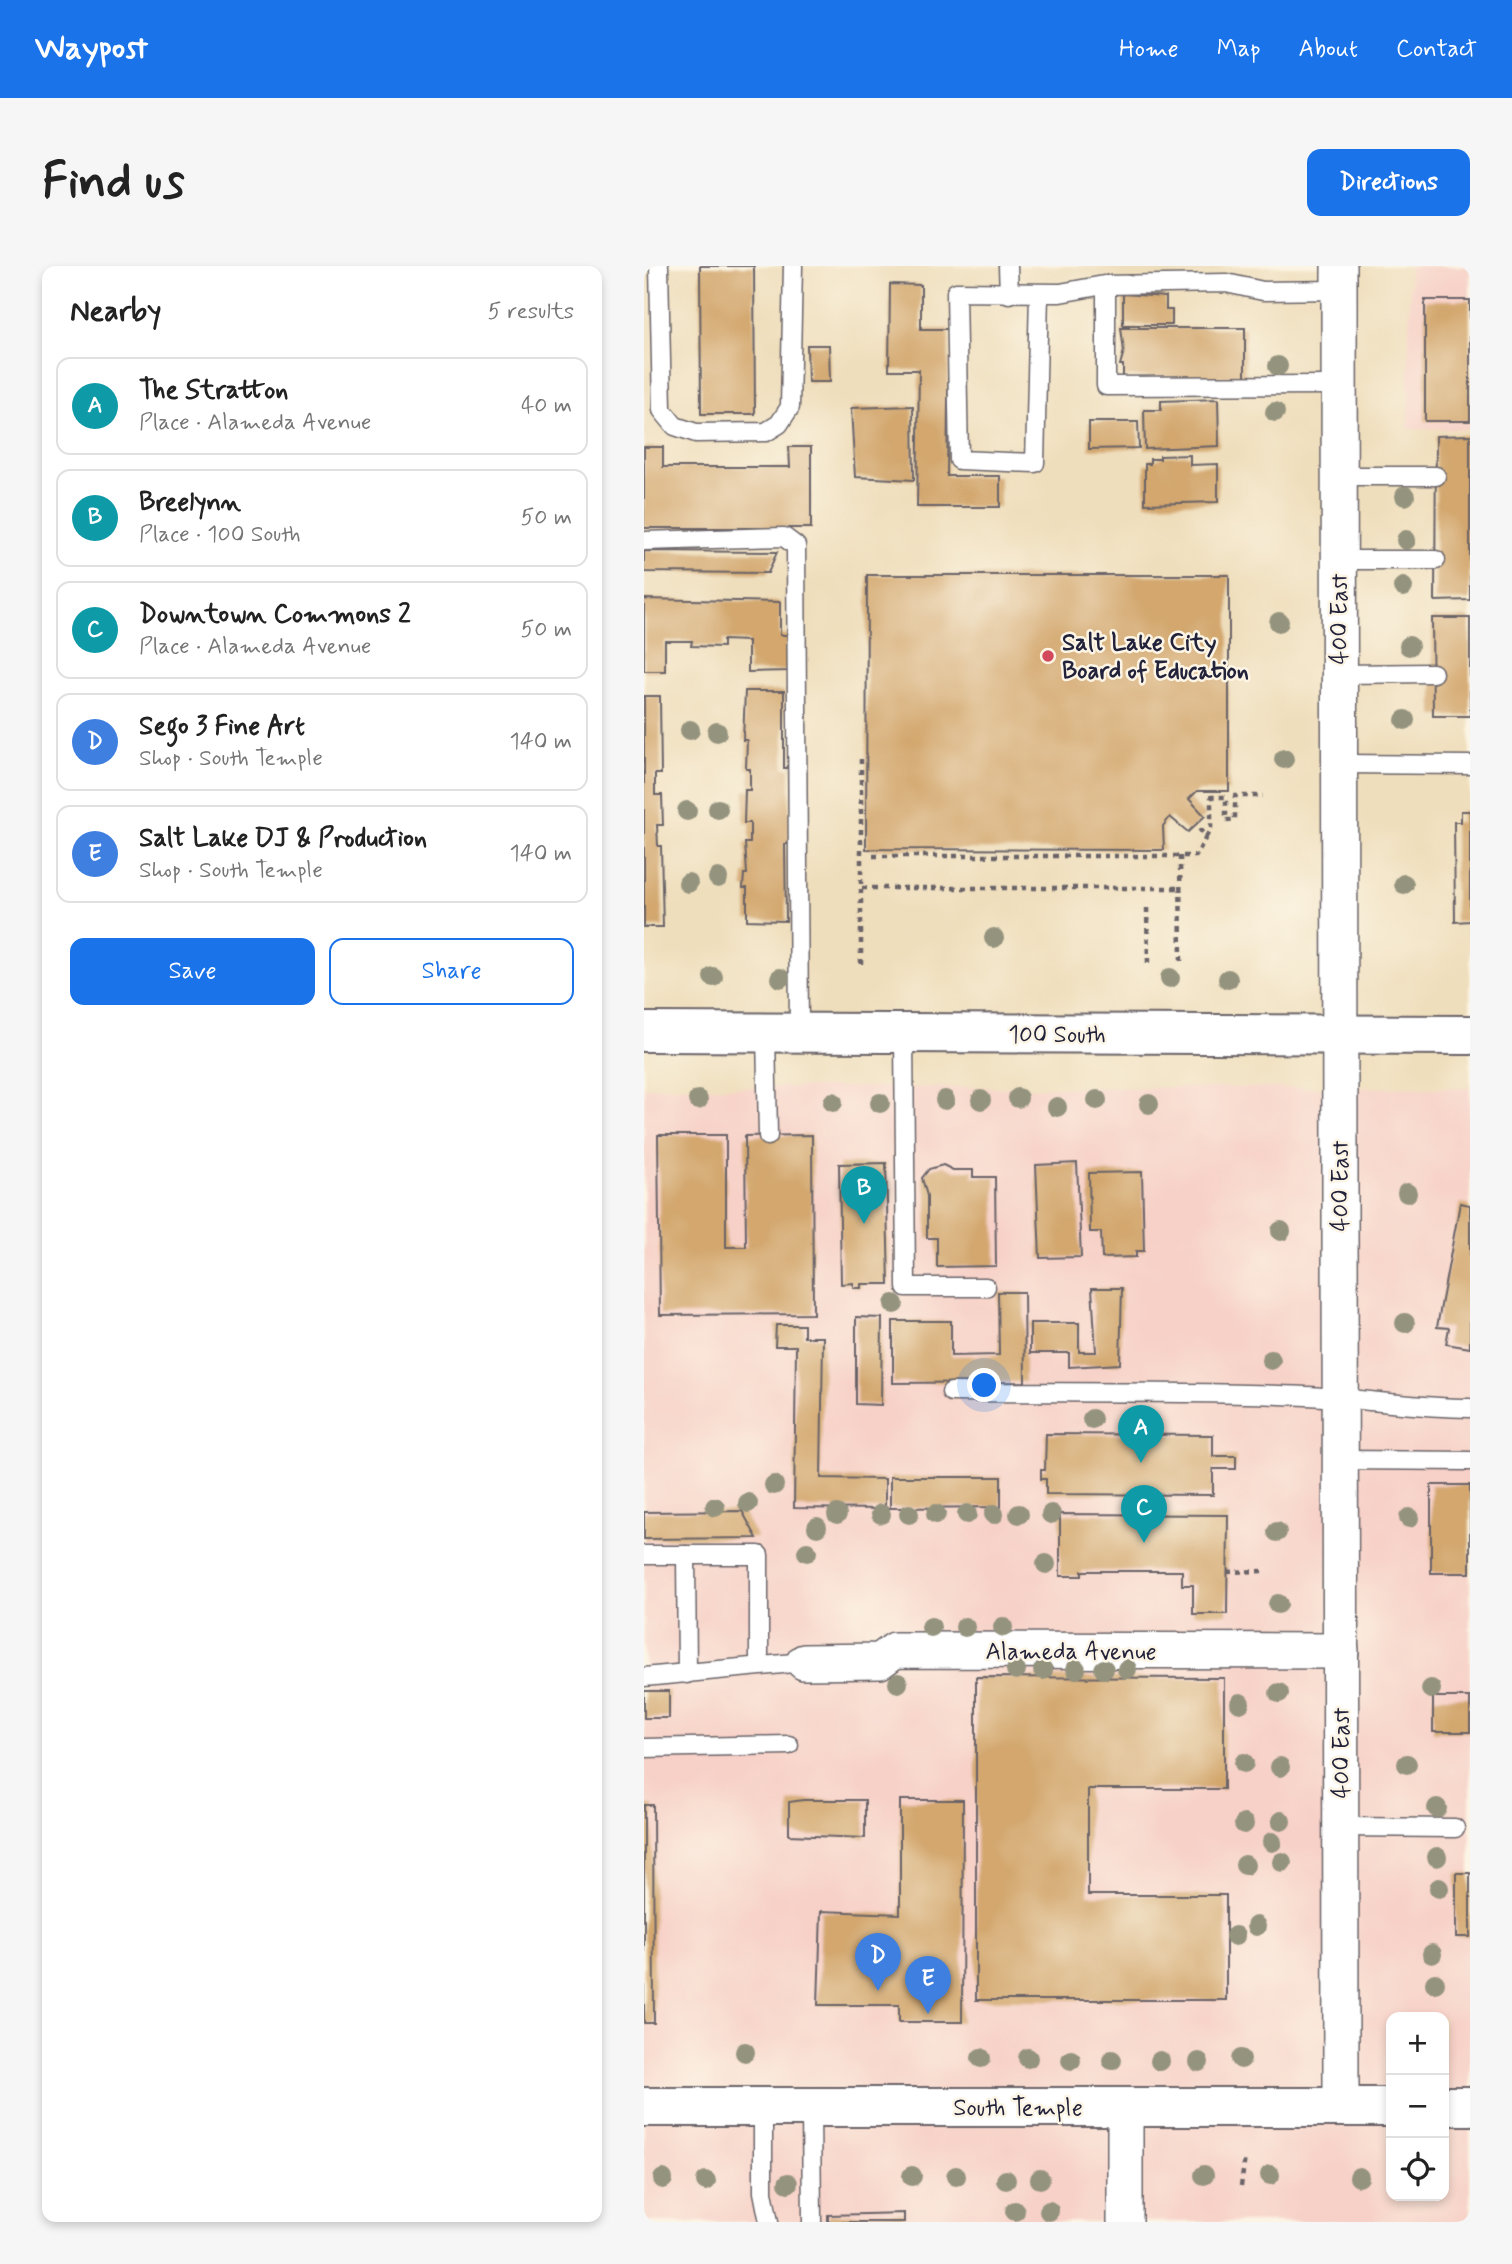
<!DOCTYPE html>
<meta charset="utf-8">
<style>
:root{--surface:#fff;--page:#f6f6f6;--text:#222;--muted:#767676;--line:#e0e0e0;--accent:#1a73e8}
body{margin:0;font-family:Mynerve,sans-serif;background:var(--page);color:var(--text)}
.controls{position:absolute;right:21px;bottom:21px;display:grid;overflow:hidden;border-radius:14px;box-shadow:0 4px 10px #0003}
.controls button{width:63px;height:63px;display:grid;place-items:center;padding:0;border:0;border-bottom:2px solid var(--line);background:var(--surface);color:var(--text);font:35px sans-serif}
.you{position:absolute;left:341px;top:1120px;width:24px;height:24px;margin:-18px;border:5px solid #fff;border-radius:50%;background:#1a73e8;box-shadow:0 0 0 10px #1a73e833}
.badge{display:grid;place-items:center;width:46px;height:46px;border-radius:50%;background:var(--accent);color:#fff;font-size:23px;font-weight:700}
.pin{position:absolute;translate:-50% -58px;filter:drop-shadow(0 2px 4px #0008)}
.pin::after{content:'';position:absolute;top:37px;width:24px;height:21px;background:inherit;clip-path:polygon(0 0,100% 0,50% 100%)}
.list{margin:0;padding:0;list-style:none}
h2{display:flex;justify-content:space-between;align-items:center;height:91px;margin:0;padding:0 28px;font-size:30px}
h2 small{font-size:23px;font-weight:400;color:var(--muted)}
.list li{display:grid;grid-template-columns:46px 1fr auto;gap:21px;align-items:center;box-sizing:border-box;height:98px;margin:0 14px 14px;padding:0 14px;border:2px solid var(--line);border-radius:14px}
.list b{display:block;font-size:26px;white-space:nowrap}
.list p{margin:0;font-size:23px;white-space:nowrap;color:var(--muted)}
.list em{font-size:23px;font-style:normal;color:var(--muted)}
.actions{display:flex;gap:14px;padding:21px 28px}
.actions a{flex:1;padding:16px 0;border:2px solid var(--accent);border-radius:14px;text-align:center;font-size:24px;color:var(--accent)}
.actions .main{background:var(--accent);color:#fff}
.icon{flex:none;width:38px;height:38px;fill:none;stroke:currentColor;stroke-width:2;stroke-linecap:round;stroke-linejoin:round}
.map{position:relative;flex:none;width:826px;height:1956px;overflow:hidden;border-radius:14px}
header{display:flex;align-items:center;gap:42px;box-sizing:border-box;height:98px;padding:0 35px;background:var(--accent);color:#fff}
header strong{font-size:33px}
nav{display:flex;gap:38px;margin-inline-start:auto;font-size:24px}
.intro{display:flex;align-items:center;justify-content:space-between;box-sizing:border-box;height:168px;padding:0 42px}
h1{margin:0;font-size:49px}
.button{padding:18px 32px;border-radius:14px;background:var(--accent);color:#fff;font-size:24px;font-weight:700}
main{display:flex;gap:42px;padding:0 42px}
aside{flex:1;background:var(--surface);border-radius:14px;box-shadow:0 4px 10px #0003}
.map>svg:first-child{display:block}
.built{fill:#f7d1c8;fill-rule:evenodd}
.building{fill:#d3a76e}
.lines{fill:none;stroke-linecap:round;stroke-linejoin:round}
.lane-casing{stroke:#6a6468;stroke-width:21}
.street-casing{stroke:#6a6468;stroke-width:38}
.secondary-casing{stroke:#6a6468;stroke-width:42}
.primary-casing{stroke:#6a6468;stroke-width:42}
.path{stroke:#6a6468;stroke-width:4.5;stroke-dasharray:5 5;stroke-linecap:butt}
.lane{stroke:#fff;stroke-width:18}
.street{stroke:#fff;stroke-width:35}
.secondary{stroke:#fff;stroke-width:38}
.primary{stroke:#fff;stroke-width:38}
.tree{fill:#94937e}
.poi-dot{fill:#d1495b;stroke:#fcf5e5;stroke-width:2.5}
.labels{text-anchor:middle;stroke-width:5;stroke-linejoin:round;paint-order:stroke}
.street-label{font-size:24px;fill:#22223b;stroke:#fcf5e5}
.poi-label{font-size:24px;font-weight:bold;fill:#22223b;stroke:#fcf5e5;text-anchor:start}
</style>
<header>
<strong>Waypost</strong>
<nav><a>Home</a><a>Map</a><a>About</a><a>Contact</a></nav>
</header>
<div class="intro"><h1>Find us</h1><a class="button">Directions</a></div>
<main>
<aside>
<h2>Nearby<small>5 results</small></h2>
<ul class="list">
<li><span class="badge" style="background:#0f9aa8">A</span><div><b>The Stratton</b><p>Place · Alameda Avenue</p></div><em>40 m</em></li>
<li><span class="badge" style="background:#0f9aa8">B</span><div><b>Breelynn</b><p>Place · 100 South</p></div><em>50 m</em></li>
<li><span class="badge" style="background:#0f9aa8">C</span><div><b>Downtown Commons 2</b><p>Place · Alameda Avenue</p></div><em>50 m</em></li>
<li><span class="badge" style="background:#3f7fe0">D</span><div><b>Sego 3 Fine Art</b><p>Shop · South Temple</p></div><em>140 m</em></li>
<li><span class="badge" style="background:#3f7fe0">E</span><div><b>Salt Lake DJ &amp; Production</b><p>Shop · South Temple</p></div><em>140 m</em></li>
</ul>
<div class="actions"><a class="main">Save</a><a>Share</a></div>
</aside>
<div class="map">
<svg width="826" height="1956" viewBox="0 0 826 1956">
<rect width="100%" height="100%" fill="#fcf5e5"/>
<filter id="ink" filterUnits="userSpaceOnUse"><feTurbulence type="fractalNoise" baseFrequency=".0143" numOctaves="2"/><feDisplacementMap in="SourceGraphic" scale="14" xChannelSelector="R" yChannelSelector="G"/><feConvolveMatrix kernelMatrix="1 2 1 2 8 2 1 2 1" color-interpolation-filters="sRGB"/></filter>
<filter id="wash" filterUnits="userSpaceOnUse"><feTurbulence type="fractalNoise" baseFrequency=".00686" numOctaves="4" result="noise"/><feDisplacementMap in="SourceGraphic" scale="28" xChannelSelector="R" yChannelSelector="G"/><feGaussianBlur stdDeviation="1.57" result="paint"/><feColorMatrix in="noise" values="0 0 0 0 0 0 0 0 0 0 0 0 0 0 0 0 0 1.4 0 .05"/><feComposite in="paint" operator="in"/></filter>
<g filter="url(#wash)">
<rect width="100%" height="100%" fill="#efdebc"/>
<g class="built">
<path d="M766,0H826V163H764Z"/>
<path d="M0,821L826,822V1956H0ZM747,1751H800V1930H747Z"/>
</g>
<g id="blocks">
<g class="building">
<path d="M56,0H110L111,148H57Z"/>
<path d="M246,18L277,19V63H305L303,210H356V241H273L275,104H245Z"/>
<path d="M479,28L522,31V44H528V59H479Z"/>
<rect x="781" y="34" width="45" height="121"/>
<path d="M477,62H601V111H479V99H476L480,85Z"/>
<path d="M163,79H185L186,116H164Z"/>
<path d="M574,133L575,180L501,183L500,144H517V135Z"/>
<path d="M269,140L270,214L211,211L207,142Z"/>
<path d="M445,156H494L495,182L445,183Z"/>
<path d="M826,169V334L791,335L792,170Z"/>
<path d="M0,181H19V201H146L145,181H167V262H0Z"/>
<path d="M546,189V199L574,198V236L501,238V198H506V193H516V190Z"/>
<path d="M0,285L133,286L124,307L0,306Z"/>
<path d="M223,309H585V525H553L545,533L561,550L544,566L526,551L519,560L520,584L222,583Z"/>
<path d="M0,333L136,336V369H145L146,405L104,406V375L79,374V381L47,380L48,375H21V405H0Z"/>
<path d="M788,352H826V450H789Z"/>
<path d="M101,425H140V502H146L145,578H141L142,655L103,654V622H99L100,608H103L101,577H106V557H100L101,524H106V503H102L103,474H99Z"/>
<path d="M0,430H16L17,508H11V529H18L19,559H13L14,580H17L19,661H0Z"/>
<path d="M817,545H826V655L811,656L810,556H817Z"/>
<path d="M14,869H82V981H102L101,870L168,869L169,1048L16,1049Z"/>
<path d="M242,897L245,1018H217V1022H209V1017L197,1018L195,898Z"/>
<path d="M433,897L437,991L396,992L392,899Z"/>
<path d="M299,899L309,904H329V911H351L352,1000L293,1001V972H283V930L278,912L285,903Z"/>
<path d="M498,906L500,985H492V991L458,992L457,966H446L445,907Z"/>
<path d="M816,937L826,939V1082L802,1078L805,1062L793,1061Z"/>
<path d="M448,1022H478L476,1098L425,1101V1087H386V1057H435V1086H452Z"/>
<path d="M354,1026H380L381,1116L249,1117V1055H307V1090L355,1089Z"/>
<path d="M212,1051L238,1052L237,1139L212,1138Z"/>
<path d="M132,1059H160V1071H179L177,1212L241,1213V1243L150,1242L152,1080H131Z"/>
<path d="M402,1168L569,1169V1190H592V1203H569V1229L402,1228V1213H397V1204H401Z"/>
<path d="M246,1211H357V1241L246,1242Z"/>
<rect x="787" y="1219" width="39" height="88"/>
<path d="M98,1245L113,1272L0,1273V1246Z"/>
<path d="M416,1248L584,1249L583,1348H549V1319H538V1305H438V1310H416Z"/>
<path d="M332,1411L580,1412V1523H444V1629H582V1734H332Z"/>
<rect x="0" y="1425" width="25" height="27"/>
<rect x="789" y="1431" width="37" height="35"/>
<path d="M159,1534H221V1572L145,1569V1536Z"/>
<path d="M256,1534H319L318,1756H255V1739H174L177,1645L256,1648Z"/>
<path d="M0,1539H9L10,1757H0Z"/>
<rect x="812" y="1607" width="14" height="64"/>
<path d="M260,1947V1956H184V1949Z"/>
</g>
</g>
</g>
<g filter="url(#ink)">
<use href="#blocks" fill-opacity="0" stroke="#6a6468" stroke-width="2"/>
<g class="lines">
<defs>
<g id="lane">
<path d="M15,0L18,144L31,160L52,167L122,166L135,158L146,141L149,0"/>
<path d="M364,0L365,28"/>
<path d="M462,19V120L695,119"/>
<path d="M395,27L391,197L315,194L312,26L416,27L460,19L582,17L619,25L695,24"/>
<path d="M695,210H792"/>
<path d="M0,275L140,271L152,280L155,767"/>
<path d="M695,294H792"/>
<path d="M695,408L789,407"/>
<path d="M695,498L826,499"/>
<path d="M122,766L124,870"/>
<path d="M260,767L262,1021H342"/>
<path d="M307,1126C425,1127 544,1125 662,1130C717,1132 771,1142 826,1142"/>
<path d="M696,1194L826,1195"/>
<path d="M0,1289H115V1399"/>
<path d="M42,1289L43,1408"/>
<path d="M0,1411L160,1396"/>
<path d="M0,1482L145,1479"/>
<path d="M697,1561L811,1562"/>
<path d="M119,1841V1926L125,1956"/>
<path d="M167,1841L168,1956"/>
</g>
<g id="street">
<path d="M695,0L697,1841"/>
<path d="M160,1396L236,1395L251,1384L697,1385"/>
<path d="M481,1956V1841"/>
</g>
<path id="secondary" d="M0,766L826,769"/>
<g id="primary">
<path d="M800,1840H826"/>
<path d="M0,1841H747"/>
</g>
</defs>
<use href="#lane" class="lane-casing"/>
<use href="#street" class="street-casing"/>
<use href="#secondary" class="secondary-casing"/>
<use href="#primary" class="primary-casing"/>
<g class="path">
<path d="M217,493V698"/>
<path d="M562,571L567,562V531H582V554H591V530H619"/>
<path d="M229,590H552L562,571L552,559"/>
<path d="M536,590L537,698"/>
<path d="M218,622H536"/>
<path d="M503,642L504,698"/>
<path d="M583,1306L619,1305"/>
<path d="M597,1920L601,1891"/>
</g>
<use href="#lane" class="lane"/>
<use href="#street" class="street"/>
<use href="#secondary" class="secondary"/>
<use href="#primary" class="primary"/>
</g>
<g class="tree">
<circle cx="634" cy="100" r="10"/>
<circle cx="631" cy="146" r="10"/>
<circle cx="761" cy="230" r="10"/>
<circle cx="762" cy="274" r="10"/>
<circle cx="759" cy="321" r="10"/>
<circle cx="635" cy="356" r="10"/>
<circle cx="765" cy="380" r="10"/>
<circle cx="761" cy="454" r="10"/>
<circle cx="46" cy="464" r="10"/>
<circle cx="73" cy="466" r="10"/>
<circle cx="640" cy="493" r="10"/>
<circle cx="74" cy="543" r="10"/>
<circle cx="43" cy="545" r="10"/>
<circle cx="74" cy="612" r="10"/>
<circle cx="44" cy="617" r="10"/>
<circle cx="760" cy="618" r="10"/>
<circle cx="350" cy="672" r="10"/>
<circle cx="69" cy="711" r="10"/>
<circle cx="136" cy="712" r="10"/>
<circle cx="526" cy="712" r="10"/>
<circle cx="584" cy="713" r="10"/>
<circle cx="374" cy="832" r="10"/>
<circle cx="54" cy="834" r="10"/>
<circle cx="301" cy="834" r="10"/>
<circle cx="337" cy="834" r="10"/>
<circle cx="453" cy="834" r="10"/>
<circle cx="189" cy="836" r="10"/>
<circle cx="236" cy="837" r="10"/>
<circle cx="505" cy="838" r="10"/>
<circle cx="413" cy="841" r="10"/>
<circle cx="763" cy="927" r="10"/>
<circle cx="637" cy="965" r="10"/>
<circle cx="250" cy="1038" r="10"/>
<circle cx="761" cy="1057" r="10"/>
<circle cx="627" cy="1094" r="10"/>
<circle cx="448" cy="1153" r="10"/>
<circle cx="130" cy="1219" r="10"/>
<circle cx="104" cy="1237" r="10"/>
<circle cx="71" cy="1241" r="10"/>
<circle cx="193" cy="1248" r="10"/>
<circle cx="237" cy="1248" r="10"/>
<circle cx="265" cy="1248" r="10"/>
<circle cx="292" cy="1248" r="10"/>
<circle cx="323" cy="1248" r="10"/>
<circle cx="350" cy="1248" r="10"/>
<circle cx="375" cy="1248" r="10"/>
<circle cx="407" cy="1248" r="10"/>
<circle cx="765" cy="1252" r="10"/>
<circle cx="173" cy="1261" r="10"/>
<circle cx="633" cy="1266" r="10"/>
<circle cx="163" cy="1286" r="10"/>
<circle cx="402" cy="1298" r="10"/>
<circle cx="634" cy="1338" r="10"/>
<circle cx="287" cy="1361" r="10"/>
<circle cx="321" cy="1361" r="10"/>
<circle cx="359" cy="1361" r="10"/>
<circle cx="432" cy="1403" r="10"/>
<circle cx="460" cy="1403" r="10"/>
<circle cx="483" cy="1403" r="10"/>
<circle cx="372" cy="1404" r="10"/>
<circle cx="399" cy="1404" r="10"/>
<circle cx="254" cy="1417" r="10"/>
<circle cx="787" cy="1423" r="10"/>
<circle cx="635" cy="1427" r="10"/>
<circle cx="596" cy="1437" r="10"/>
<circle cx="600" cy="1497" r="10"/>
<circle cx="763" cy="1498" r="10"/>
<circle cx="636" cy="1501" r="10"/>
<circle cx="793" cy="1542" r="10"/>
<circle cx="637" cy="1555" r="10"/>
<circle cx="600" cy="1558" r="10"/>
<circle cx="628" cy="1576" r="10"/>
<circle cx="793" cy="1591" r="10"/>
<circle cx="638" cy="1596" r="10"/>
<circle cx="601" cy="1599" r="10"/>
<circle cx="795" cy="1622" r="10"/>
<circle cx="612" cy="1660" r="10"/>
<circle cx="591" cy="1670" r="10"/>
<circle cx="788" cy="1688" r="10"/>
<circle cx="791" cy="1717" r="10"/>
<circle cx="101" cy="1786" r="10"/>
<circle cx="337" cy="1792" r="10"/>
<circle cx="384" cy="1792" r="10"/>
<circle cx="597" cy="1793" r="10"/>
<circle cx="427" cy="1794" r="10"/>
<circle cx="468" cy="1794" r="10"/>
<circle cx="516" cy="1795" r="10"/>
<circle cx="555" cy="1796" r="10"/>
<circle cx="560" cy="1909" r="10"/>
<circle cx="626" cy="1909" r="10"/>
<circle cx="268" cy="1910" r="10"/>
<circle cx="312" cy="1910" r="10"/>
<circle cx="715" cy="1911" r="10"/>
<circle cx="19" cy="1913" r="10"/>
<circle cx="396" cy="1913" r="10"/>
<circle cx="362" cy="1914" r="10"/>
<circle cx="62" cy="1915" r="10"/>
<circle cx="144" cy="1917" r="10"/>
<circle cx="371" cy="1945" r="10"/>
<circle cx="405" cy="1945" r="10"/>
</g>
</g>
<circle class="poi-dot" cx="404" cy="390" r="7"/>
<g class="labels">
<g class="street-label">
<text transform="translate(695 353) rotate(-90)" y="8">400 East</text>
<text x="413" y="776">100 South</text>
<text transform="translate(696 920) rotate(-90)" y="8">400 East</text>
<text x="427" y="1393">Alameda Avenue</text>
<text transform="translate(697 1487) rotate(-90)" y="8">400 East</text>
<text x="374" y="1849">South Temple</text>
</g>
<g class="poi-label">
<text x="418" y="384">Salt Lake City<tspan x="418" dy="28">Board of Education</tspan></text>
</g>
</g>
</svg>
<div class="controls">
<button>+</button>
<button>−</button>
<button><svg class="icon" aria-label="locate" viewBox="0 0 24 24"><circle cx="12" cy="12" r="6"/><path d="M12 2v4M12 18v4M2 12h4M18 12h4"/></svg></button>
</div>
<div class="you"></div>
<div class="pin badge" style="left:497px;top:1197px;background:#0f9aa8">A</div>
<div class="pin badge" style="left:220px;top:958px;background:#0f9aa8">B</div>
<div class="pin badge" style="left:500px;top:1277px;background:#0f9aa8">C</div>
<div class="pin badge" style="left:234px;top:1725px;background:#3f7fe0">D</div>
<div class="pin badge" style="left:284px;top:1748px;background:#3f7fe0">E</div>
</div>
</main>
